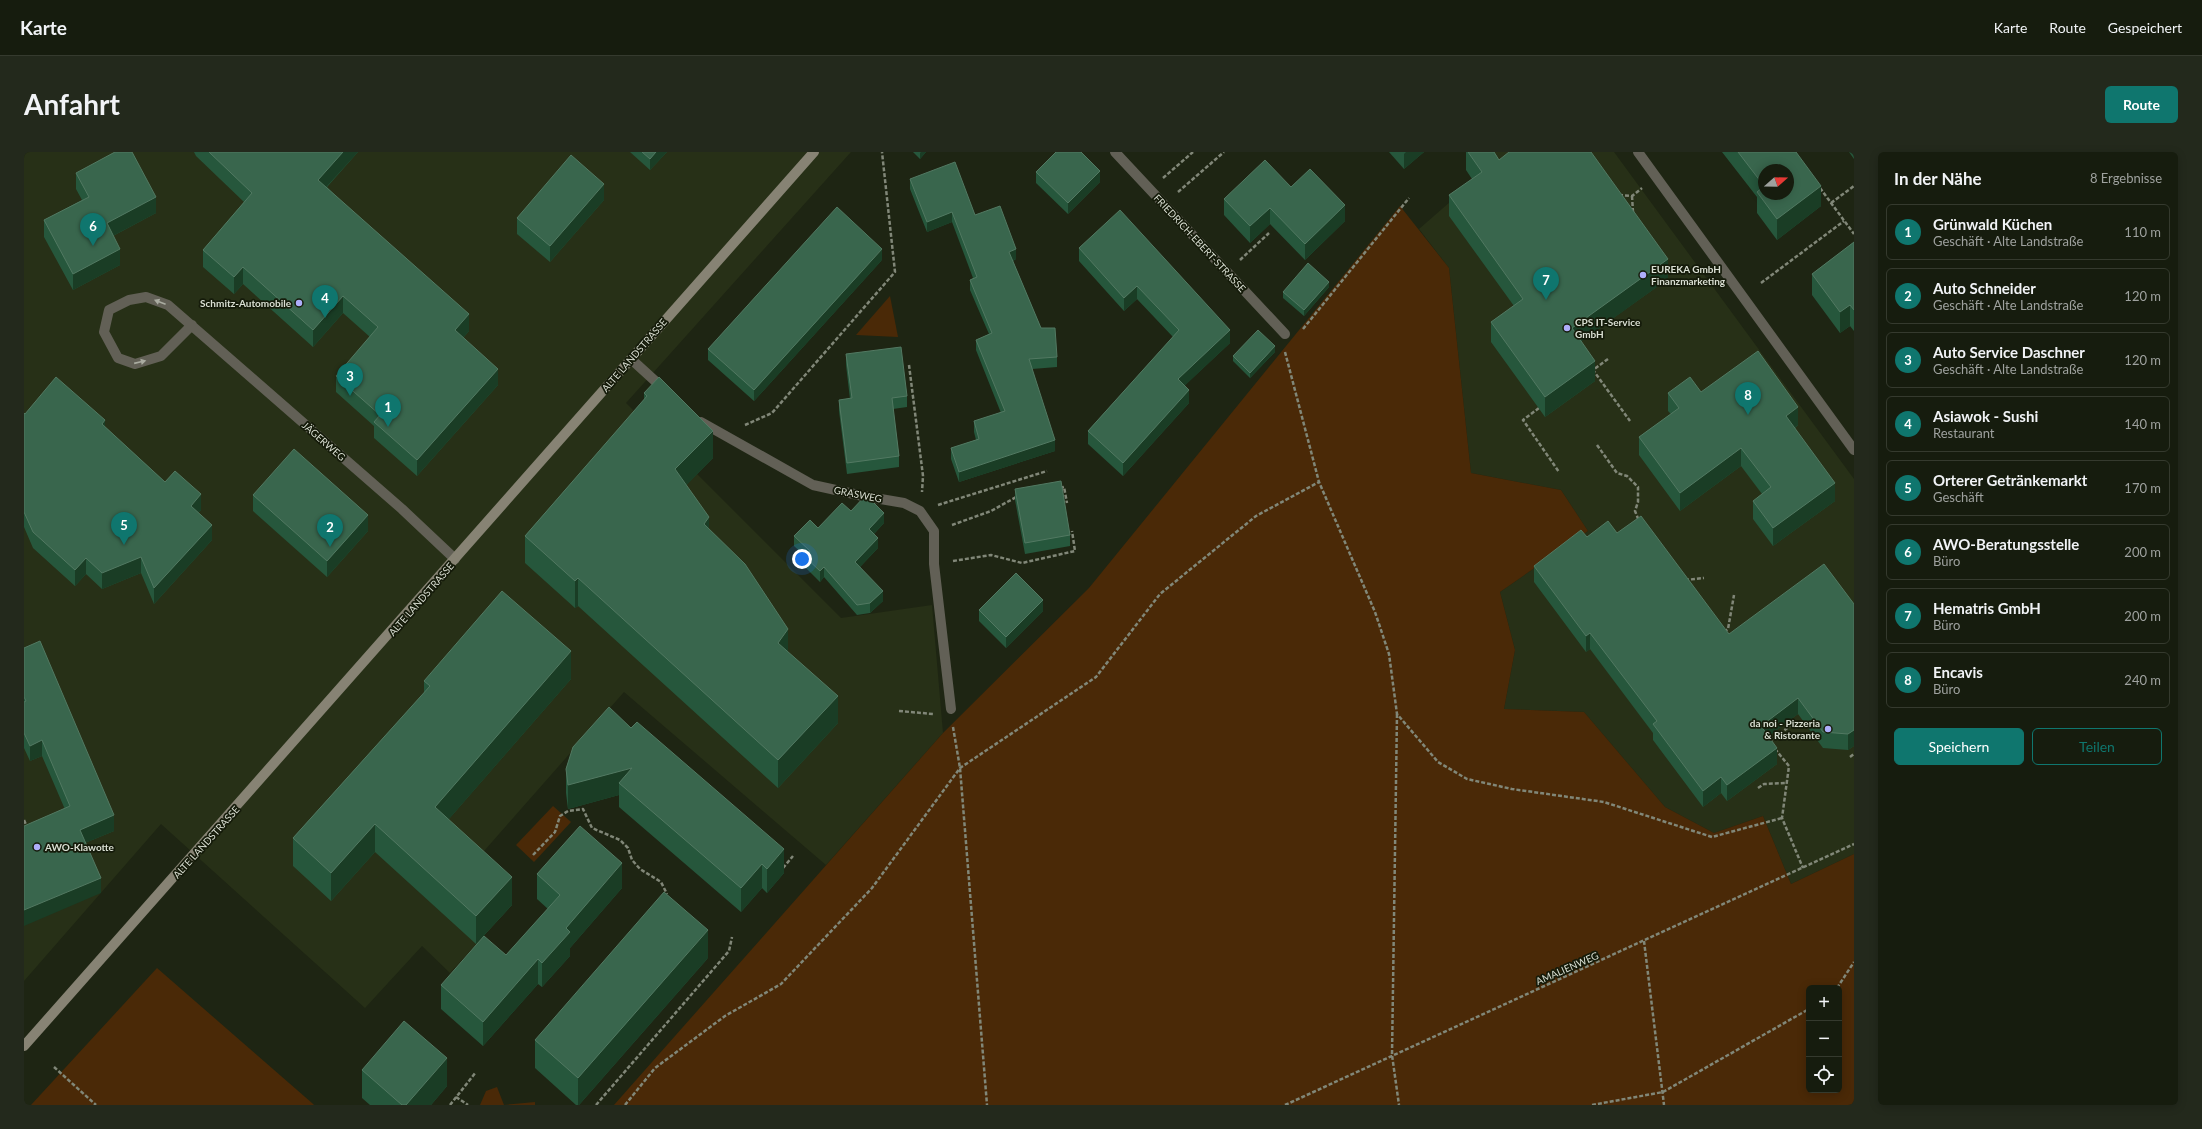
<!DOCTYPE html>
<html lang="de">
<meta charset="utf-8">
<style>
:root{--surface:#161c0e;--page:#23291c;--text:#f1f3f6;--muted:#9ea19e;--line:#353a2e;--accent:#0f766e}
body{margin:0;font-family:Lato,sans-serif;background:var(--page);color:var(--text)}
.controls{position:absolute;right:12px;bottom:12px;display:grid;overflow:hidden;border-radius:6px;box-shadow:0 2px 10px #0003}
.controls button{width:36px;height:36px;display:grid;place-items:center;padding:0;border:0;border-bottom:1px solid var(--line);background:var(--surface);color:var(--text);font:20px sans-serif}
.compass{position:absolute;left:1734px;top:12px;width:36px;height:36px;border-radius:50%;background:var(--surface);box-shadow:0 2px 10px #0003;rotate:70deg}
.you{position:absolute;left:778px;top:407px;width:14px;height:14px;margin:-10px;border:3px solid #fff;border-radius:50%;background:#1a73e8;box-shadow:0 0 0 6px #1a73e833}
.badge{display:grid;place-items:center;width:26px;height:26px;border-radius:50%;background:var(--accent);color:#fff;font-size:13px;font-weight:700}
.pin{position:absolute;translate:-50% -33px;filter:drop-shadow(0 1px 2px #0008)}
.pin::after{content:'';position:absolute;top:21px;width:14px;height:12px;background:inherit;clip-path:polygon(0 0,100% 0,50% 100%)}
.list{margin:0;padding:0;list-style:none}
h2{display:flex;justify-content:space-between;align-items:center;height:52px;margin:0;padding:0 16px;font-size:17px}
h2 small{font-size:13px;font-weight:400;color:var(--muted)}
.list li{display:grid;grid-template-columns:26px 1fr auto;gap:12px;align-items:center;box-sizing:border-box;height:56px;margin:0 8px 8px;padding:0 8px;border:1px solid var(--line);border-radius:6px}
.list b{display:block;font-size:15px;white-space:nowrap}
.list p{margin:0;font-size:13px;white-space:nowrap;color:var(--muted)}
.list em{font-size:13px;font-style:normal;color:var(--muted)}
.actions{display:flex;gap:8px;padding:12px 16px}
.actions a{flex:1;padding:9px 0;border:1px solid var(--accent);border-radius:6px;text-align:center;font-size:14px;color:var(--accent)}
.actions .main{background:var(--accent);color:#fff}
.icon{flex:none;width:22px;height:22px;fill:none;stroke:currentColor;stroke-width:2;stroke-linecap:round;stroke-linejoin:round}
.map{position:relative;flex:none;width:1830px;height:953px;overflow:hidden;border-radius:6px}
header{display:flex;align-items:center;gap:24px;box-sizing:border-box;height:56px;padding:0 20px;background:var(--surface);border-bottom:1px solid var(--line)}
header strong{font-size:19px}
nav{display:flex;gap:22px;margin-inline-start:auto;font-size:14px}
.intro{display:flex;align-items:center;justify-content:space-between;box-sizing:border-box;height:96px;padding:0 24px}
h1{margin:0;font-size:28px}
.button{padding:10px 18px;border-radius:6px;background:var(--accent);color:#fff;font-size:14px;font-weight:700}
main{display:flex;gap:24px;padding:0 24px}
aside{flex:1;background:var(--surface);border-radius:6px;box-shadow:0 2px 10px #0003}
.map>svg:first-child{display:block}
.built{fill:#273017}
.green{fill:#4a2907;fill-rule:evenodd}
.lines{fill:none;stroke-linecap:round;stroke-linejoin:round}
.path{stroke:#818778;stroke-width:2.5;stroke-dasharray:4 2;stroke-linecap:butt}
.lane{stroke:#626056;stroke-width:10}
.street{stroke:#626056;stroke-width:10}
.secondary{stroke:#878374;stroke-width:10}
.wall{fill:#26573c}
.shaded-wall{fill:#1a3d25}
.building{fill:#39664d;stroke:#527962;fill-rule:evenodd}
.oneway{fill:#aaaca1}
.poi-dot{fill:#aeaefa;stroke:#151b0a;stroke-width:1.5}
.labels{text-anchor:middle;stroke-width:3.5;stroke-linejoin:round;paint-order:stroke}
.street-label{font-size:10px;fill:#dadfd3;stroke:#151b0a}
.poi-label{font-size:10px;font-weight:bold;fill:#dadfd3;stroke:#151b0a;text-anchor:start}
</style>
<header>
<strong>Karte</strong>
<nav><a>Karte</a><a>Route</a><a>Gespeichert</a></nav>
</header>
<div class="intro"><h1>Anfahrt</h1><a class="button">Route</a></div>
<main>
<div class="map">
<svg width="1830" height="953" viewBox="0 0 1830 953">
<rect width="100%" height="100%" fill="#1e2513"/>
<g class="built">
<path d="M0,0H827L602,251L817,466L908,453L919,581L802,713L600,540L446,715L488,753L426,821L398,794L341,856L137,672L0,829Z"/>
<path d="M1468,0H1590L1830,327V702L1767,732L1739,664L1690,681L1641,655L1560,560L1480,557L1491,498L1476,440L1564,379L1537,338L1447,321L1425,116L1395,77L1450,29Z"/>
</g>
<g class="green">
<path d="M1376,54L1425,116L1447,321L1537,338L1564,379L1476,440L1491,498L1480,557L1560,560L1641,655L1690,681L1739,664L1767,732L1830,702V953H590L919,581L1065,436ZM1785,836H1815V938H1785Z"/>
<path d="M866,144L874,185L832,183Z"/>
<path d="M529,654L547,670L510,710L492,693Z"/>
<path d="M133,816L288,951L290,953H7Z"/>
<path d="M473,935L480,953L511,950V953H456L462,939Z"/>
</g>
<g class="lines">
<g class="path">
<path d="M1139,26L1169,0"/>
<path d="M1796,36L1830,82"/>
<path d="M1154,40L1200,0"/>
<path d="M1595,43L1608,44L1618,36"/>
<path d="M1608,44L1609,60"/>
<path d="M1807,51L1830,34"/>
<path d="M1216,108L1245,81"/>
<path d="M1737,131L1820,69"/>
<path d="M1279,177L1385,46"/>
<path d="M1261,200L1295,330L1351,460L1365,502L1373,562L1414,610L1443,627L1488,637L1580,650L1688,685L1758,666"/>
<path d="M1584,207L1569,218L1606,269"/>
<path d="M885,213L899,324L898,340"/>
<path d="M1515,256L1499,268L1535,320"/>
<path d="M721,273L748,261L871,120L858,0"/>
<path d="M1573,293L1593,321L1603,324L1614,335V350L1611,359L1615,369"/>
<path d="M1036,336L1040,335L1043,351"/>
<path d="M914,353L1023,319"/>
<path d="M928,373L967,359L994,344"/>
<path d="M929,409L967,403L998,411L1051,399L1048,379"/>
<path d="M1661,428L1680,426"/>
<path d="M1700,480L1704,477L1710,443"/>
<path d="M875,559L909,562"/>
<path d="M1373,562L1368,903L1375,953"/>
<path d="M929,575L936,616L963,953"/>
<path d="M1746,589L1770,571L1767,567"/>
<path d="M1751,597L1765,614L1758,666L1779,716"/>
<path d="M1826,605L1830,602"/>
<path d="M1734,636L1740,632L1763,631"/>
<path d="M0,668L3,675"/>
<path d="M509,703L531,680L536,664L544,659L559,657L568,676L596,688L604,696L608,708L616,717L637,730L643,742"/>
<path d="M759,716L769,704"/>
<path d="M1620,789L1640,953"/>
<path d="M1813,836L1830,810"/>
<path d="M30,915L72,953"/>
<path d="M432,945L444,953"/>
<path d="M426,953L452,920"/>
<path d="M572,953L705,799L708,785"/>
<path d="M601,953L631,916L701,864L757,832L848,736L936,616L1072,525L1136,442L1232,364L1295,330"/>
<path d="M1261,953L1830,692"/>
<path d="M1568,953L1639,940L1785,857"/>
</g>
<path class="lane" d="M168,173L137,204L111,212L94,206L80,180L85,158L105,148L122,145L144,153L378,357L431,407"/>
<g class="street">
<path d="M1091,0L1261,182"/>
<path d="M1614,0L1830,298"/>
<path d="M607,207L641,238"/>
<path d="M677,270L789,333L839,344L880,351L896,359L910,379V412L927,557"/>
</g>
<path class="secondary" d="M0,894L790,0"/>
</g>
<g class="wall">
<path d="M170,0H334L303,35L445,179L439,186L474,233L393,324L350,286V274L312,240V224L346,185L319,161L289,195L219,132L210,142L179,115V98L220,50L172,4Z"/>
<path d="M606,0H643L626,18Z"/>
<path d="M889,0H902L896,7Z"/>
<path d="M1365,0H1400L1380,17Z"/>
<path d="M1442,0H1470L1475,8L1644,127L1557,189L1571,229L1521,265L1467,190V170L1490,154L1425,64V43L1448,27L1442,18Z"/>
<path d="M1698,0H1772L1797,54L1753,88L1733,61V45Z"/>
<path d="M1825,0H1830V7Z"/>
<path d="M1012,20L1076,30L1044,62L1012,31Z"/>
<path d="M52,21L132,61L89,84L96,113L49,138L20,85V68L58,48L52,37Z"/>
<path d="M886,27L951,63L992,107L989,109L1017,176L1033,205V215L1008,217L1031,299L935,330L927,307V296L952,288L950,280V269L977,261L952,198V188L965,182L946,138V128L949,126L928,70L903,80L886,37Z"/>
<path d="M1267,35L1321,69L1281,108L1246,72L1226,91L1200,63V47Z"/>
<path d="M580,48L526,110L493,82V66Z"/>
<path d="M1830,90V179L1826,174L1816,181L1788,143V122Z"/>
<path d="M1055,96L1206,191L1161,233L1165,251L1099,324L1064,292V279L1149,185L1113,147L1100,159L1055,109Z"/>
<path d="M858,108L730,249L684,208V197Z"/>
<path d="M1305,135L1280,164L1259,146V140Z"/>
<path d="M1251,200L1226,226L1209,209V204Z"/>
<path d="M822,202L883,244V255L869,257L875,304V315L823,322L815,259V248L826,247L822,213Z"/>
<path d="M1677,240L1774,273L1771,276L1811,349L1749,394L1729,367V349L1738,342L1717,314L1656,359L1615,303V285L1647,262L1644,259V241Z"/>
<path d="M620,241L689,306L662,333L685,377L764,500L814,571L754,636L554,454L551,456L501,411V384L620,248Z"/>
<path d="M0,261L1,262L81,275L141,330L177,358L174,361L188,388L130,452L117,421L78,437L62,422L51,434L9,396L0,375Z"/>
<path d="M991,337L1046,383V394L1001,402L991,348Z"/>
<path d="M229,343L344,379L303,425L229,359Z"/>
<path d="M827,359L860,371L850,382L854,396L836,415L859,449L846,461L833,463L800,425L796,430L781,415V404L770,394V384L794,376Z"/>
<path d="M1593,381L1705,482L1830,452V594L1824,598L1799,596L1774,562L1744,584L1753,612L1703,649L1697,641L1679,655L1629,588V581L1566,497L1562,500L1510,430V414L1563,385Z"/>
<path d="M955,458L1019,459L982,496L955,469Z"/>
<path d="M0,496L90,679L61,691L77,741L18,604L6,609L0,596Z"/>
<path d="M547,527L424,668L488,753L452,792L351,700L307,749L269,714V686L400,541V529Z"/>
<path d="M549,595L760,721L743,741L738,736L717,760L595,655V643L544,657L542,641V617Z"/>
<path d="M513,722L598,736L546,796V804L518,835L514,832L459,894L417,857V833L482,803L524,757L513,747Z"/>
<path d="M684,806L555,953H552L511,916V888Z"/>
<path d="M338,918L423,934L407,953H346L338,946Z"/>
</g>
<g class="shaded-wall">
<path d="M319,0H334L294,44V28Z"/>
<path d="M632,0H643L626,18V7Z"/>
<path d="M897,0H902L896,7V1Z"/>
<path d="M1382,0H1400L1380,17V2Z"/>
<path d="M1076,19V30L1044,62V51Z"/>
<path d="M580,32V48L526,110V94Z"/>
<path d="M1797,34V54L1753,88V67Z"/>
<path d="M132,45V61L83,87V71Z"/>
<path d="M1321,53V69L1281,108V92Z"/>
<path d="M1246,56V72L1226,91V74Z"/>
<path d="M928,60V70L903,80V70Z"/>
<path d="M96,97V113L49,138V122Z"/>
<path d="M858,97V108L730,249V238Z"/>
<path d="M992,97V107L985,110V100Z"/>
<path d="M1644,107V127L1548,196V176Z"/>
<path d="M219,115V132L210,142V125Z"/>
<path d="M1305,130V135L1280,164V158Z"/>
<path d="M1113,134V147L1100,159V146Z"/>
<path d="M319,144V161L289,195V178Z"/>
<path d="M1826,153V174L1816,181V160Z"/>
<path d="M445,162V179L431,195V178Z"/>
<path d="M1206,178V191L1154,240V227Z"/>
<path d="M1251,194V200L1226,226V221Z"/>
<path d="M1571,209V229L1521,265V245Z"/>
<path d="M474,217V233L393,324V308Z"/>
<path d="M1165,238V251L1099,324V311Z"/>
<path d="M1774,255V273L1762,282V264Z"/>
<path d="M81,268V283L78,272Z"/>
<path d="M689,279V306L651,345V317Z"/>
<path d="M1031,288V299L935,330V320Z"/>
<path d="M1717,296V314L1656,359V341Z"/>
<path d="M1811,331V349L1749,394V376Z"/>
<path d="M177,342V358L167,369V354Z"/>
<path d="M860,361V371L845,387V377Z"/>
<path d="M344,363V379L303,425V409Z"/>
<path d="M685,365V392L680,372Z"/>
<path d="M188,373V388L130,452V436Z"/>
<path d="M854,386V396L831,420V410Z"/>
<path d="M117,405V421L78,437V421Z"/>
<path d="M62,406V422L51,434V418Z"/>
<path d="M800,415V425L796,430V419Z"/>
<path d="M554,426V454L551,456V429Z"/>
<path d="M859,439V449L846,461V451Z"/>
<path d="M1019,448V459L982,496V485Z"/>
<path d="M764,477V504L754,491Z"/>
<path d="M1566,481V497L1562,500V484Z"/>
<path d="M547,499V527L411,683V655Z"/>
<path d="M814,544V571L754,636V608Z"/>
<path d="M1774,546V562L1737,590V574Z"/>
<path d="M1830,578V594L1824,598V582Z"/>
<path d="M18,588V604L6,609V594Z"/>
<path d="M1753,596V612L1703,649V633Z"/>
<path d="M608,616L595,631V643L544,657V633Z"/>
<path d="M1697,625V641L1679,655V639Z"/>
<path d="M90,663V679L56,693V678Z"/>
<path d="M351,672V700L307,749V721Z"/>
<path d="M760,697V721L743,741V717Z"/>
<path d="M598,711V736L546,796V804L518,835V811L542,776Z"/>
<path d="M738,712V736L717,760V736Z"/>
<path d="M488,725V753L452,792V764Z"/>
<path d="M77,726V741L0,774V758Z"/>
<path d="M684,778V806L555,953H554V926Z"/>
<path d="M514,807V832L459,894V870Z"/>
<path d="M423,906V934L407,953H382Z"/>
</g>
<g class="building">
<path d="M91,0H108L132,45L83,71L96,97L49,122L20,68L65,45L52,21Z"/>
<path d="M185,0H319L294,28L445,162L431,178L474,217L393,308L350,270L356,263L312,224L354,175L319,144L289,178L219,115L210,125L179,98L228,41Z"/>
<path d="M618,0H632L626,7Z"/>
<path d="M1032,0H1057L1076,19L1044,51L1012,20Z"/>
<path d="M1444,0H1470L1475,8L1485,0H1567L1644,107L1548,176L1571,209L1521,245L1467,170L1499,147L1425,43L1458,20Z"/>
<path d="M1714,0H1772L1797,34L1753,67L1733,40L1740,34ZM1740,18H1764V42H1740Z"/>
<path d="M547,3L580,32L526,94L493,66Z"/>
<path d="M1241,8L1267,35L1286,17L1321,53L1281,92L1246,56L1226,74L1200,47Z"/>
<path d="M931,10L951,63L976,54L992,97L985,100L1017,176H1031L1033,205L1005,207L1031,288L935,320L927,296L955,287L950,269L981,259L952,188L968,181L946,128L953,125L928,60L903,70L886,27Z"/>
<path d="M813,55L858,97L730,238L684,197Z"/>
<path d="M1096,58L1206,178L1154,227L1165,238L1099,311L1064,279L1155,178L1113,134L1100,146L1055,96Z"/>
<path d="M1830,90V158L1826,153L1816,160L1788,122Z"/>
<path d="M1284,111L1305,130L1280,158L1259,140Z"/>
<path d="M1234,178L1251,194L1226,221L1209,204Z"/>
<path d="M877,195L883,244L868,246L875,304L823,311L815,248L828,246L822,202Z"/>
<path d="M1734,199L1774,255L1762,264L1811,331L1749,376L1729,349L1747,335L1717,296L1656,341L1615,285L1655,256L1644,241L1666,225L1677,240Z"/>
<path d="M32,225L81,268L78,272L141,330L151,319L177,342L167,354L188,373L130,436L117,405L78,421L62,406L51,418L9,380L0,360V261L1,262Z"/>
<path d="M635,225L689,279L651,317L685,365L680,372L721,412L764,477L754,491L814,544L754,608L554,426L551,429L501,384L623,244L620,241Z"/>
<path d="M270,297L344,363L303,409L229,343Z"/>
<path d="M1037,329L1046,383L1001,391L991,337Z"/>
<path d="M842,343L860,361L845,377L854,386L831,410L859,439L846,451L833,453L800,415L796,419L781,405L786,399L770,384L786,368L794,376L818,351L827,359Z"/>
<path d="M1617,364L1705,482L1800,412L1830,452V578L1824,582L1799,580L1774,546L1737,574L1753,596L1703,633L1697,625L1679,639L1629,572L1633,569L1566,481L1562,484L1510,414L1557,378L1563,385L1584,369L1593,381Z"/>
<path d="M992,421L1019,448L982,485L955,458Z"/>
<path d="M478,439L547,499L411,655L488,725L452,764L351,672L307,721L269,686L406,534L400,529Z"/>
<path d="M16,489L90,663L56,678L77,726L0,758V674L46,654L18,588L6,594L0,581V550L2,549L0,545V496Z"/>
<path d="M585,555L607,576L613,570L760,697L743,717L738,712L717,736L595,631L608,616L544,633L542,617L549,595Z"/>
<path d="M556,674L598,711L542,776L546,780L518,811L514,807L459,870L417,833L460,784L482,803L536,743L513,722Z"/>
<path d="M640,740L684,778L554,926L511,888Z"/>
<path d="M380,869L423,906L382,953H378L338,918Z"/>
</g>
<defs><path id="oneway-solid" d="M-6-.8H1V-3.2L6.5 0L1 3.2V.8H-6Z"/></defs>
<g class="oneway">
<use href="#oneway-solid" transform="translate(136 150) rotate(-159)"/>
<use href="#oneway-solid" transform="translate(116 210) rotate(-13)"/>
</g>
<g class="poi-dot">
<circle cx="1619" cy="123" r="4"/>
<circle cx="275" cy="151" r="4"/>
<circle cx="1543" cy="176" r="4"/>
<circle cx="1804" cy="577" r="4"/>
<circle cx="13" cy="695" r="4"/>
</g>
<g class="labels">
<g class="street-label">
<text transform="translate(1176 91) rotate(47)" y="4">FRIEDRICH-EBERT-STRASSE</text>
<text transform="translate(610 203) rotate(-49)" y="4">ALTE LANDSTRASSE</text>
<text transform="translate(300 289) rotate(41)" y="4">JÄGERWEG</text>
<text transform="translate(834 342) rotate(11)" y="4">GRASWEG</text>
<text transform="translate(397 447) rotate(-49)" y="4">ALTE LANDSTRASSE</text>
<text transform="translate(182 690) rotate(-48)" y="4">ALTE LANDSTRASSE</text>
<text transform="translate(1543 816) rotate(-24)" y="4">AMALIENWEG</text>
</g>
<g class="poi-label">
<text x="1627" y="121">EUREKA GmbH<tspan x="1627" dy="12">Finanzmarketing</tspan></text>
<text x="267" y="155" text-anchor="end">Schmitz-Automobile</text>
<text x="1551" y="174">CPS IT-Service<tspan x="1551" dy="12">GmbH</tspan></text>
<text x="1796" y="575" text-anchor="end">da noi - Pizzeria<tspan x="1796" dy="12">&amp; Ristorante</tspan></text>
<text x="21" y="699">AWO-Klawotte</text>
</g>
</g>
</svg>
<div class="controls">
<button>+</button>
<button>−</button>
<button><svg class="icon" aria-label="locate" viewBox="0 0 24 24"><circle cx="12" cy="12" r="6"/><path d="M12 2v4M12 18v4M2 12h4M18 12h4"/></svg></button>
</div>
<svg class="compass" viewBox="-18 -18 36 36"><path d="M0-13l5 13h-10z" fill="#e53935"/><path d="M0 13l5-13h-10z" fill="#9ea19e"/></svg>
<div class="you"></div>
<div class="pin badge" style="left:364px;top:275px">1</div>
<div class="pin badge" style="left:306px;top:395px">2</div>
<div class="pin badge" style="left:326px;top:244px">3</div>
<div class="pin badge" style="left:301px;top:166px">4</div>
<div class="pin badge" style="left:100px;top:393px">5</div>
<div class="pin badge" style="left:69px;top:94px">6</div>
<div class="pin badge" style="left:1522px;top:148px">7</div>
<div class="pin badge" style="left:1724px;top:263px">8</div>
</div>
<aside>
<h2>In der Nähe<small>8 Ergebnisse</small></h2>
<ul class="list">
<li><span class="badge">1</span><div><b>Grünwald Küchen</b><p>Geschäft · Alte Landstraße</p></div><em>110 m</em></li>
<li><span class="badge">2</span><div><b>Auto Schneider</b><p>Geschäft · Alte Landstraße</p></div><em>120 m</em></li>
<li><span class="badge">3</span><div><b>Auto Service Daschner</b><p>Geschäft · Alte Landstraße</p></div><em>120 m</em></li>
<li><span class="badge">4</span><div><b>Asiawok - Sushi</b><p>Restaurant</p></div><em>140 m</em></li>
<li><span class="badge">5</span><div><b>Orterer Getränkemarkt</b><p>Geschäft</p></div><em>170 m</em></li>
<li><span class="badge">6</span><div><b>AWO-Beratungsstelle</b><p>Büro</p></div><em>200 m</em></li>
<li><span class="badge">7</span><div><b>Hematris GmbH</b><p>Büro</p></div><em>200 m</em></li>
<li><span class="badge">8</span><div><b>Encavis</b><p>Büro</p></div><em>240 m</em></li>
</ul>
<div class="actions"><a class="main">Speichern</a><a>Teilen</a></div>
</aside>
</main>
